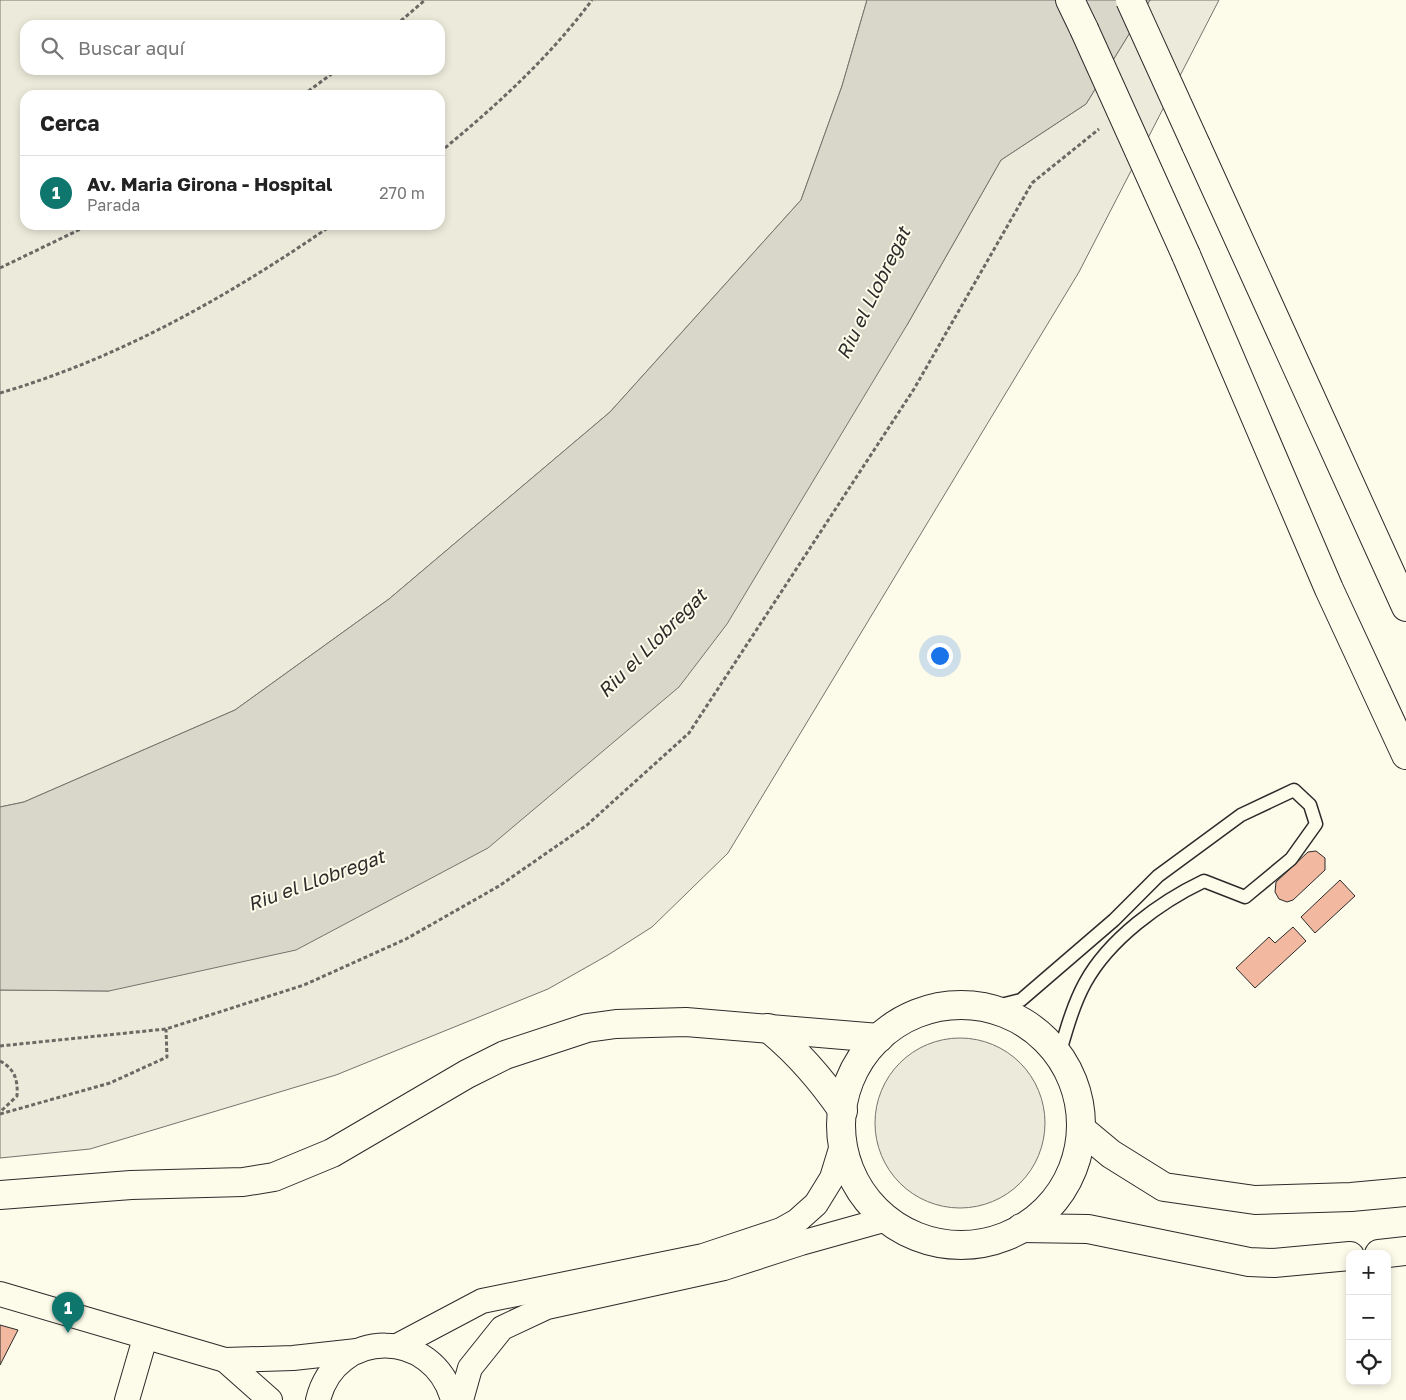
<!DOCTYPE html>
<html lang="es">
<meta charset="utf-8">
<style>
:root{--surface:#fff;--page:#f2f2f2;--text:#222;--muted:#767676;--line:#e0e0e0;--accent:#0f766e}
body{margin:0;font-family:"Golos Text",sans-serif;background:var(--page);color:var(--text)}
.controls{position:absolute;right:15px;bottom:15px;display:grid;overflow:hidden;border-radius:10px;box-shadow:0 2px 8px #0003}
.controls button{width:45px;height:45px;display:grid;place-items:center;padding:0;border:0;border-bottom:1px solid var(--line);background:var(--surface);color:var(--text);font:25px sans-serif}
.you{position:absolute;left:939px;top:655px;width:18px;height:18px;margin:-12px;border:4px solid #fff;border-radius:50%;background:#1a73e8;box-shadow:0 0 0 8px #1a73e833}
.badge{display:grid;place-items:center;width:32px;height:32px;border-radius:50%;background:var(--accent);color:#fff;font-size:16px;font-weight:700}
.pin{position:absolute;translate:-50% -41px;filter:drop-shadow(0 1px 2px #0008)}
.pin::after{content:'';position:absolute;top:26px;width:18px;height:15px;background:inherit;clip-path:polygon(0 0,100% 0,50% 100%)}
.list{margin:0;padding:0;list-style:none}
h2{display:flex;justify-content:space-between;align-items:center;height:65px;margin:0;padding:0 20px;font-size:21px}
h2 small{font-size:16px;font-weight:400;color:var(--muted)}
.list li{display:grid;grid-template-columns:32px 1fr auto;gap:15px;align-items:center;box-sizing:border-box;height:75px;padding:0 20px;border-top:1px solid var(--line)}
.list b{display:block;font-size:19px;white-space:nowrap}
.list p{margin:0;font-size:16px;white-space:nowrap;color:var(--muted)}
.list em{font-size:16px;font-style:normal;color:var(--muted)}
.icon{flex:none;width:28px;height:28px;fill:none;stroke:currentColor;stroke-width:2;stroke-linecap:round;stroke-linejoin:round}
.map{position:relative;flex:none;width:1406px;height:1400px;overflow:hidden}
.search{position:absolute;background:var(--surface);box-shadow:0 2px 8px #0003;left:20px;top:20px;width:425px;height:55px;display:flex;align-items:center;gap:12px;box-sizing:border-box;padding:0 18px;border-radius:15px;color:var(--muted);font-size:19px}
.panel{position:absolute;background:var(--surface);box-shadow:0 2px 8px #0003;left:20px;top:90px;width:425px;height:140px;border-radius:15px}
.map>svg:first-child{display:block}
.green{fill:#ecebdb;stroke:#74746e;fill-rule:evenodd}
.water{fill:#d8d7c9;stroke:#74746e}
.building{fill:#f2b8a0;stroke:#2b2b2b}
.lines{fill:none;stroke-linecap:round;stroke-linejoin:round}
.lane-casing{stroke:#2b2b2b;stroke-width:15}
.street-casing{stroke:#2b2b2b;stroke-width:26}
.primary-casing{stroke:#2b2b2b;stroke-width:30}
.highway-casing{stroke:#2b2b2b;stroke-width:30}
.path{stroke:#6a6964;stroke-width:3;stroke-dasharray:4 2.5;stroke-linecap:butt}
.lane{stroke:#fdfbea;stroke-width:12}
.street{stroke:#fdfbea;stroke-width:24}
.primary{stroke:#fdfbea;stroke-width:28}
.highway{stroke:#fdfbea;stroke-width:28}
.highway-bridge-casing{stroke:#2b2b2b;stroke-width:30;stroke-linecap:butt}
.highway-bridge{stroke:#fdfbea;stroke-width:28}
.labels{text-anchor:middle;stroke-width:4;stroke-linejoin:round;paint-order:stroke}
.water-label{font-size:19px;font-style:italic;fill:#2b2b2b;stroke:#fdfbea}
</style>
<div class="map">
<svg width="1406" height="1400" viewBox="0 0 1406 1400">
<rect width="100%" height="100%" fill="#fdfbea"/>
<g class="green">
<path d="M0,0H867L842,86L801,200L610,412L389,599L235,710L24,802L0,807ZM25,25H440V70H25ZM25,95H440V225H25Z"/>
<path d="M1150,0H1219L1079,272L728,853L652,927L608,955L548,989L336,1075L90,1149L0,1158V990L109,991L907,325L1001,160L1086,104Z"/>
<circle cx="960" cy="1123" r="85"/>
</g>
<path class="water" d="M867,0H1150L1086,104L1001,160L907,325L727,624L679,687L488,848L296,950L109,991L0,990V807L24,802L235,710L389,599L610,412L801,200L842,86Z"/>
<g class="building">
<path d="M1316,851L1325,858V870L1293,900L1287,902L1279,899L1275,892L1276,882L1308,852Z"/>
<path d="M1340,880L1355,896L1315,933L1301,917Z"/>
<path d="M1293,927L1306,941L1255,988L1236,968L1269,937L1275,943Z"/>
<path d="M0,1325L18,1330L0,1365Z"/>
</g>
<g class="lines">
<defs>
<path id="lane" d="M989,1008L1021,1000L1114,920L1158,876L1241,815L1294,790L1310,805L1316,824L1291,859L1245,897L1204,881C1160,902 1109,939 1085,983C1073,1005 1066,1031 1059,1055"/>
<g id="street">
<path d="M0,1294L225,1360L293,1358L357,1351"/>
<path d="M397,1346L482,1301L703,1256L781,1230L797,1221L816,1204L832,1178L843,1142"/>
<path d="M225,1360L270,1400"/>
<path d="M127,1400L145,1338"/>
<path d="M318,1400C336,1327 434,1328 453,1400"/>
<path d="M461,1400L470,1368L502,1328L547,1307L724,1268L801,1243L887,1219"/>
</g>
<g id="primary">
<circle cx="961" cy="1125" r="120"/>
<path d="M768,1028C799,1053 821,1079 843,1111"/>
<path d="M1081,1129L1111,1154L1164,1187L1255,1200L1351,1197L1406,1192"/>
<path d="M0,1195L131,1185L243,1182L274,1177L332,1153L467,1074L505,1055L587,1028L616,1024L686,1022L879,1038"/>
<path d="M1021,1228L1088,1229L1249,1262L1274,1263L1350,1256"/>
<path d="M1379,1254L1406,1251"/>
</g>
<g id="highway">
<path d="M1070,0L1084,29"/>
<path d="M1196,145L1406,607"/>
<path d="M1186,255L1329,589L1406,755"/>
</g>
</defs>
<use href="#lane" class="lane-casing"/>
<use href="#street" class="street-casing"/>
<use href="#primary" class="primary-casing"/>
<use href="#highway" class="highway-casing"/>
<g class="path">
<path d="M396,25L425,0"/>
<path d="M303,95L337,70"/>
<path d="M440,152C496,106 549,58 592,0"/>
<path d="M0,268L89,225"/>
<path d="M0,393C120,358 229,296 332,225"/>
<path d="M0,1046L166,1029L304,985L406,939L499,886L587,825L689,733L914,389L1032,183L1099,129"/>
<path d="M0,1061C15,1069 18,1080 17,1096L0,1112"/>
<path d="M0,1114L110,1083L167,1057L166,1029"/>
</g>
<use href="#lane" class="lane"/>
<use href="#street" class="street"/>
<use href="#primary" class="primary"/>
<use href="#highway" class="highway"/>
<defs>
<g id="highway-bridge">
<path d="M1130,0L1196,145"/>
<path d="M1084,29L1186,255"/>
</g>
</defs>
<use href="#highway-bridge" class="highway-bridge-casing"/>
<use href="#highway-bridge" class="highway-bridge"/>
</g>
<g class="labels">
<g class="water-label">
<text transform="translate(873 293) rotate(-64)" y="7">Riu el Llobregat</text>
<text transform="translate(652 643) rotate(-45)" y="7">Riu el Llobregat</text>
<text transform="translate(316 880) rotate(-20)" y="7">Riu el Llobregat</text>
</g>
</g>
</svg>
<div class="controls">
<button>+</button>
<button>−</button>
<button><svg class="icon" aria-label="locate" viewBox="0 0 24 24"><circle cx="12" cy="12" r="6"/><path d="M12 2v4M12 18v4M2 12h4M18 12h4"/></svg></button>
</div>
<div class="you"></div>
<div class="pin badge" style="left:68px;top:1333px">1</div>
<div class="search"><svg class="icon" aria-label="search" viewBox="0 0 24 24"><circle cx="10" cy="10" r="6"/><path d="M15 15l6 6"/></svg>Buscar aquí</div>
<section class="panel">
<h2>Cerca<small></small></h2>
<ul class="list">
<li><span class="badge">1</span><div><b>Av. Maria Girona - Hospital</b><p>Parada</p></div><em>270 m</em></li>
</ul>
</section>
</div>
